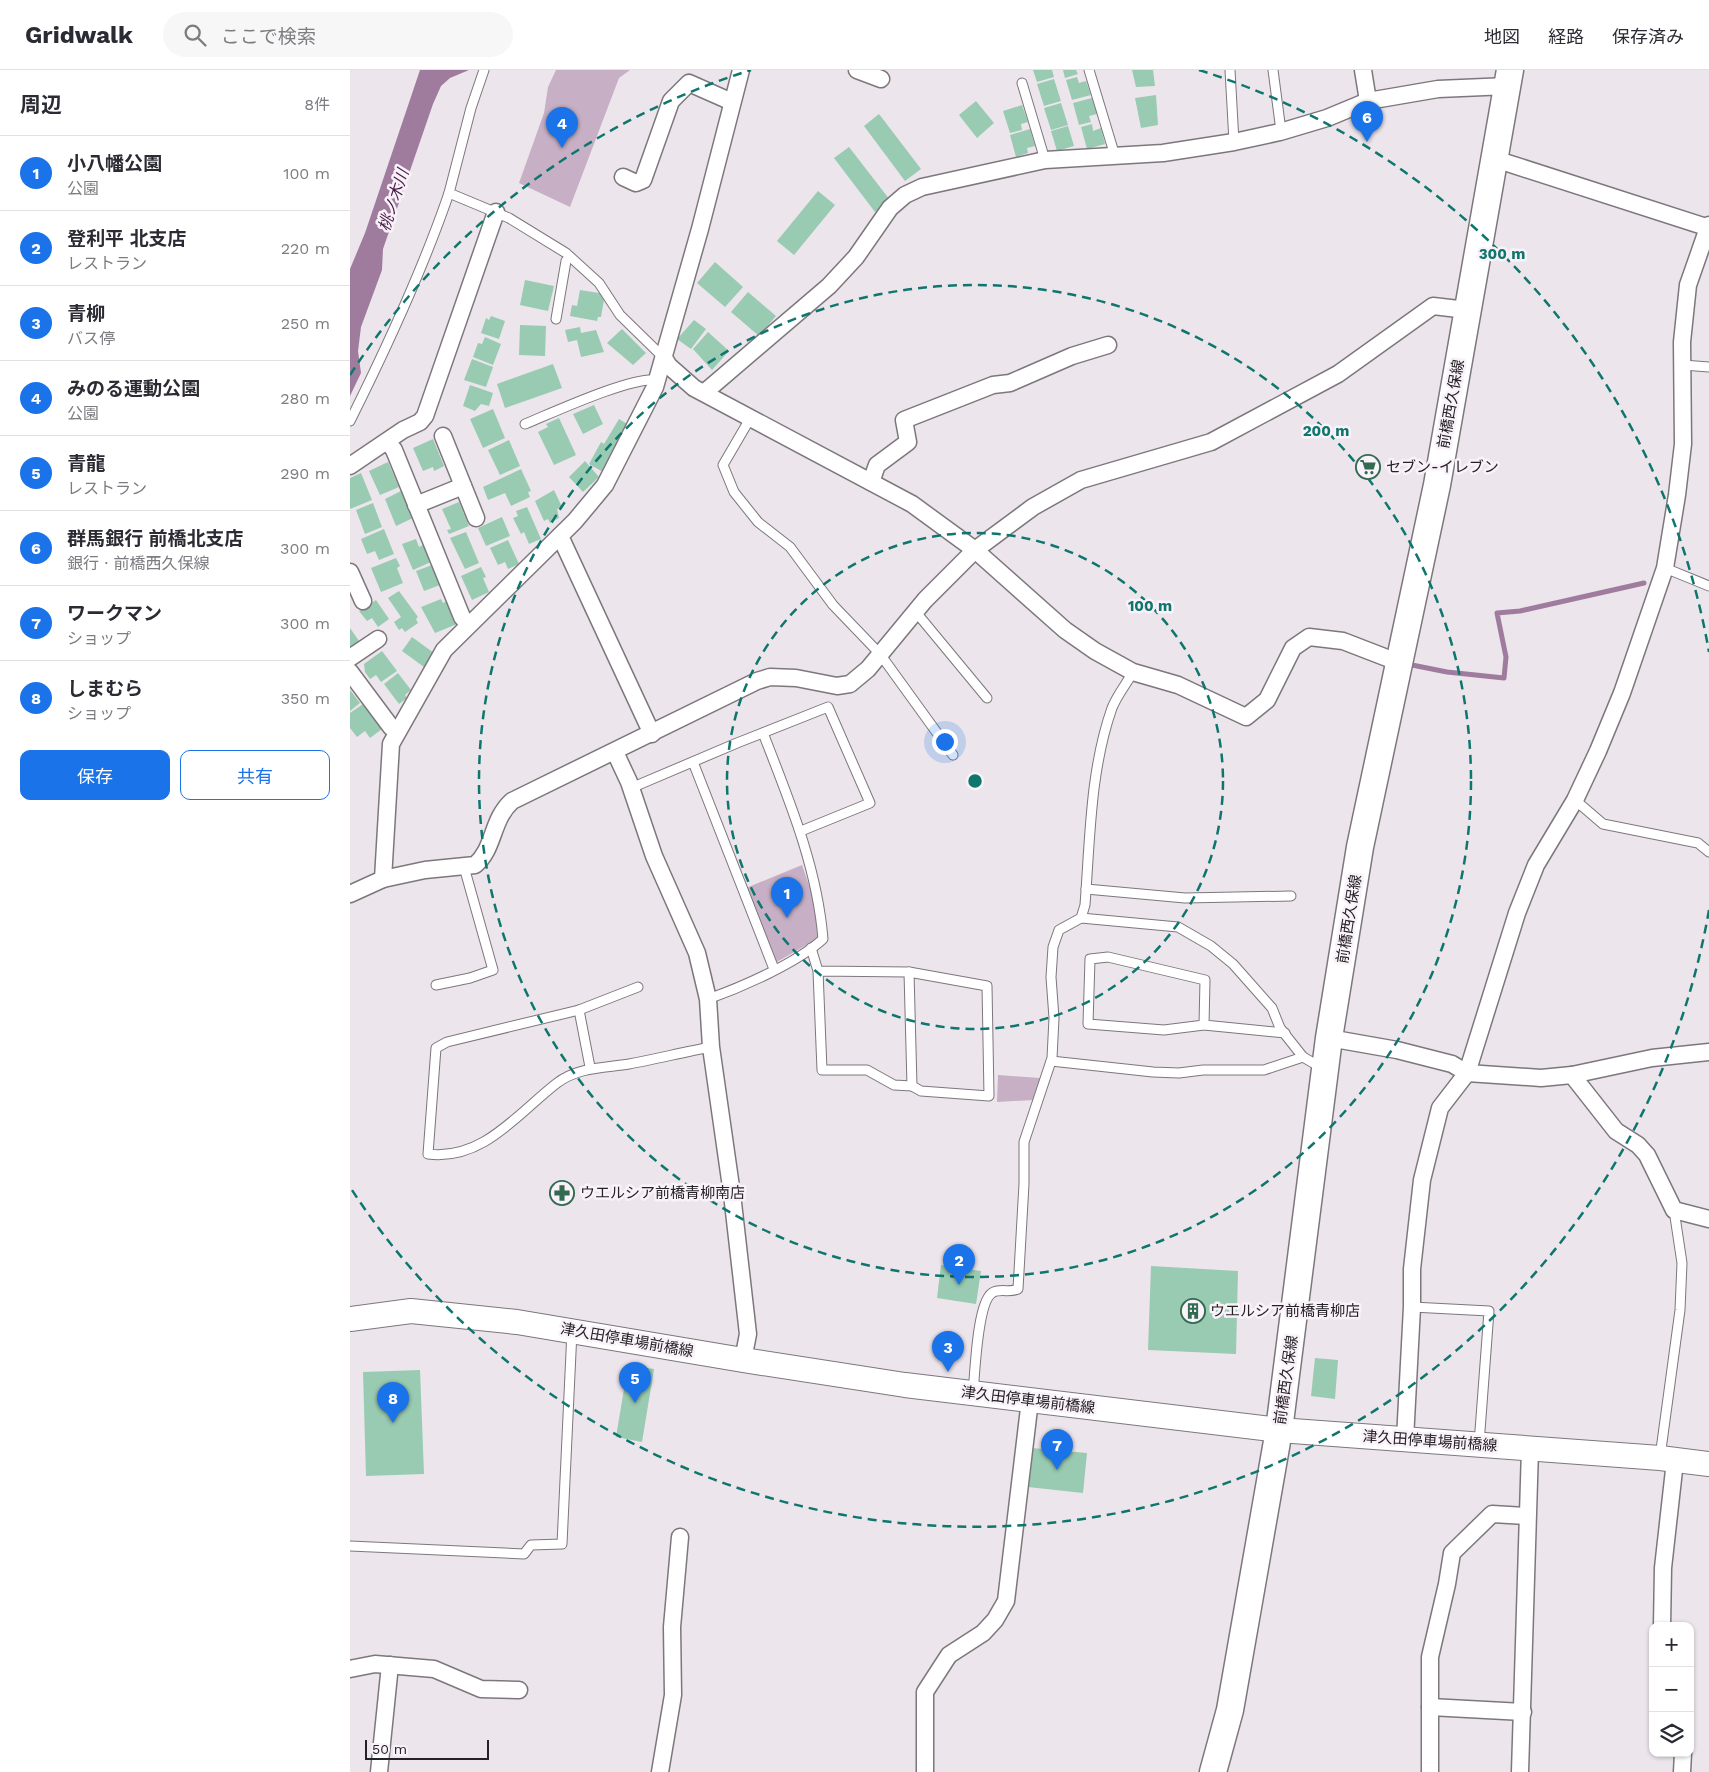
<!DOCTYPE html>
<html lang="ja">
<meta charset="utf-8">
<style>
:root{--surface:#fff;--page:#f7f7f7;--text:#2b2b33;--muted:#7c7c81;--line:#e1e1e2;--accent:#1a73e8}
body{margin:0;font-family:"Work Sans","Noto Sans JP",sans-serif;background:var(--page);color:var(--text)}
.controls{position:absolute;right:15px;bottom:15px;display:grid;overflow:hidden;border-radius:10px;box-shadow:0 1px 4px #0004}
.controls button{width:45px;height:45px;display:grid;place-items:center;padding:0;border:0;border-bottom:1px solid var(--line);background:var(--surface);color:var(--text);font:25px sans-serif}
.scale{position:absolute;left:15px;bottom:12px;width:124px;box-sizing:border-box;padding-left:5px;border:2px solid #252225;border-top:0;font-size:14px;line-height:18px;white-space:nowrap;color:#252225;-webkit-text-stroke:4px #f9f2f9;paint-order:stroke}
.you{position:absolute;left:594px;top:671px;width:18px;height:18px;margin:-12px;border:4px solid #fff;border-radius:50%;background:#1a73e8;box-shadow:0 0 0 8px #1a73e833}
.badge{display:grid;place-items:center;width:32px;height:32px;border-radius:50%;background:var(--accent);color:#fff;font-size:16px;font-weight:700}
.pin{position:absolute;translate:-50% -41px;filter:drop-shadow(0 1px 2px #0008)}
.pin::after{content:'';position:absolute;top:26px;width:18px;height:15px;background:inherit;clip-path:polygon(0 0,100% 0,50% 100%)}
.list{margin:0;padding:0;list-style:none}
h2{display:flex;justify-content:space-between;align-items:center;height:65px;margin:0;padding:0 20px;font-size:21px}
h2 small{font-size:16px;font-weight:400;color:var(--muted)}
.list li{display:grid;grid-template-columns:32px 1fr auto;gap:15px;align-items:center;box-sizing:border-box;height:75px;padding:0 20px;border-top:1px solid var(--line)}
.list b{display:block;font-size:19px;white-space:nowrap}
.list p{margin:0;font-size:16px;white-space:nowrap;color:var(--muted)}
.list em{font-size:16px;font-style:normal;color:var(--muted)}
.actions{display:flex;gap:10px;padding:15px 20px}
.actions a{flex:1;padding:11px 0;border:1px solid var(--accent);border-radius:10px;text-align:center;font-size:18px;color:var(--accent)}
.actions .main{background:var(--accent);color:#fff}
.icon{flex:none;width:28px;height:28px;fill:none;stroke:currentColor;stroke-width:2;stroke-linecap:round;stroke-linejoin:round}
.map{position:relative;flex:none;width:1359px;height:1702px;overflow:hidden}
header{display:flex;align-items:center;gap:30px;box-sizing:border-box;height:70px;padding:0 25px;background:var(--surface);border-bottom:1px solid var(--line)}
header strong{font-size:24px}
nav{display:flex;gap:28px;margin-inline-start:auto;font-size:18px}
.search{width:350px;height:45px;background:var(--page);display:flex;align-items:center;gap:12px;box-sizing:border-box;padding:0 18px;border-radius:28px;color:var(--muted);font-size:19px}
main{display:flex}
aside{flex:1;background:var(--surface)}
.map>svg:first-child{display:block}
.green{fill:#c7b0c6}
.water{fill:#9f7c9e}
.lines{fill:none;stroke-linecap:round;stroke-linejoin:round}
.stream{stroke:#9f7c9e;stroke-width:5}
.building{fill:#99cbb2}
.service-casing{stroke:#7d777d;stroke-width:11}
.minor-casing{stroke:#7d777d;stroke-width:19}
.secondary-casing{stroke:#7d777d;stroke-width:26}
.primary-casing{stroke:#7d777d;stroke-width:29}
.service{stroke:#fff;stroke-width:9}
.minor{stroke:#fff;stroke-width:16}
.secondary{stroke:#fff;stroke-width:24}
.primary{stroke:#fff;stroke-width:26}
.ring{fill:none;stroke:#0f766e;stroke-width:2.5;stroke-dasharray:9 6}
.labels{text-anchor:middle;stroke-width:5;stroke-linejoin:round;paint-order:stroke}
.street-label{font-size:15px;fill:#252225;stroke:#f9f2f9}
.poi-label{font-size:15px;fill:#252225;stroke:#f9f2f9;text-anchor:start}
.water-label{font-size:16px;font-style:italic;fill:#491d4a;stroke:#f9f2f9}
.centre{fill:#0f766e;stroke:#f9f2f9;stroke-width:2.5}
.ring-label{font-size:15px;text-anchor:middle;font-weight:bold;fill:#0f766e;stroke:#f9f2f9;stroke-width:5;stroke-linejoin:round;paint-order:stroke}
</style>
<header>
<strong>Gridwalk</strong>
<div class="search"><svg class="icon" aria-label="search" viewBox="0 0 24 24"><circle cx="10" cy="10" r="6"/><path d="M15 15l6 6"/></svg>ここで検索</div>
<nav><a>地図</a><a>経路</a><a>保存済み</a></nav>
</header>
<main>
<aside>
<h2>周辺<small>8件</small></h2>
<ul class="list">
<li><span class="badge">1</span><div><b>小八幡公園</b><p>公園</p></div><em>100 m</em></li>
<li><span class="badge">2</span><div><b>登利平 北支店</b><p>レストラン</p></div><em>220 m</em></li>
<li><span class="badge">3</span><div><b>青柳</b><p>バス停</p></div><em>250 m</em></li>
<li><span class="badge">4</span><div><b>みのる運動公園</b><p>公園</p></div><em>280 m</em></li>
<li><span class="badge">5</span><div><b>青龍</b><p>レストラン</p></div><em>290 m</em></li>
<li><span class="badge">6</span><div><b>群馬銀行 前橋北支店</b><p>銀行 · 前橋西久保線</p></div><em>300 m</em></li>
<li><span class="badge">7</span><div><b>ワークマン</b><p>ショップ</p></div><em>300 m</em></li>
<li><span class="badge">8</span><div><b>しまむら</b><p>ショップ</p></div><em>350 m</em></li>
</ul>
<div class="actions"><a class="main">保存</a><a>共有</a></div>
</aside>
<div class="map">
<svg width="1359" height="1702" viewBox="0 0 1359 1702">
<rect width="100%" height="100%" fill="#ece5ec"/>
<g class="green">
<path d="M206,0H280L269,8L220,137L169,113L194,43L198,17Z"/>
<path d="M452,795L463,827L469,868L425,893L396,818Z"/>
<path d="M648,1005L690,1008L684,1030L647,1032Z"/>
</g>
<path class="water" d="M70,0H119L100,8L91,16L83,34L33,179L32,200L11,257L8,281L11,303L0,326V199L15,163Z"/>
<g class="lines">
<path class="stream" d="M1057,594L1097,602L1154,608L1156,587L1147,543L1170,541L1294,513"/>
</g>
<g class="building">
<path d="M683,0H702L704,7L687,12Z"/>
<path d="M713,0H726L728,4L715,8Z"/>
<path d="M782,0H803L805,16L786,17Z"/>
<path d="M727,7L729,13L736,11L741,25L722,30L716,10Z"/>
<path d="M704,9L711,31L694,36L687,14Z"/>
<path d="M806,25L808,55L791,58L785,28Z"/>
<path d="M742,28L747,44L739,46L741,52L729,55L723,33Z"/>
<path d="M626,31L644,53L627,68L609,45Z"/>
<path d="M711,33L718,55L701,60L694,38Z"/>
<path d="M672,35L678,52L671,54L672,60L660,63L653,41Z"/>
<path d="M529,44L571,99L555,111L514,56Z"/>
<path d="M742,54L743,61L751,58L755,74L737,79L731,57Z"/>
<path d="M718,56L724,76L707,81L701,61Z"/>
<path d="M680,59L685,76L677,78L678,83L666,87L660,65Z"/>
<path d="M499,77L540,130L525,142L484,88Z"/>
<path d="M468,121L485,135L444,185L427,171Z"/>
<path d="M365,192L393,217L375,237L347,213Z"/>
<path d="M175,210L204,216L198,241L170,235Z"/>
<path d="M230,220L255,224L251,247H248L247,251L220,246L222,235L227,236Z"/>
<path d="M398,222L426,246L409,266L381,242Z"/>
<path d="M141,246L155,251L149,269L131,263L136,248L139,250Z"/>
<path d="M344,250L356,259L341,279L327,269Z"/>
<path d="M170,255L196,256L195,286L169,285Z"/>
<path d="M230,257L231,263L246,260L254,282L231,287L227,270L218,272L215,260Z"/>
<path d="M272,259L296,283L283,295L257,273Z"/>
<path d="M358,262L379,281L362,300L343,279Z"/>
<path d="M135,267L151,274L143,295L123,287L128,273L132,274Z"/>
<path d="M122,289L143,297L136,317L114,310Z"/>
<path d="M203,294L212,318L155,338L147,314Z"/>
<path d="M120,315L143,323L139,336L131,334L125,341L113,336Z"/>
<path d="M244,335L253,354L233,364L223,344Z"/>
<path d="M143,339L155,368L133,378L120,349Z"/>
<path d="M209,348L226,385L204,395L188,362L198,357L196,354Z"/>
<path d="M269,349L279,355L253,402L239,394L251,372L254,374Z"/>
<path d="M83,369L94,396L84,401L83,397L73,401L63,378Z"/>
<path d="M159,370L170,396L150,405L138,380Z"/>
<path d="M235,391L249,407L233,422L219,407Z"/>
<path d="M38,392L49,417L30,425L19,401Z"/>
<path d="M171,399L181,421L178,422L180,427L161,436L155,423L138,430L133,417Z"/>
<path d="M11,403L22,430L0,439V408Z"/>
<path d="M204,420L212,437L207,439L209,448L200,453L198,449L194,451L185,431Z"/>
<path d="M51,421L63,448L46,456L35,429Z"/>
<path d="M109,432L119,456L99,464L97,460L101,459L92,439Z"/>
<path d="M23,433L32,457L15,464L6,440Z"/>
<path d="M177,437L191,469L179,474L174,462L171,464L163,448L168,446L166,441Z"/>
<path d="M152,447L160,466L136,476L128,458Z"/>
<path d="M34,459L44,484L29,490L25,481L17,484L11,469Z"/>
<path d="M116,462L129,493L115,499L100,468Z"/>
<path d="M66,469L69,477L73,475L81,492L63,500L52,474Z"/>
<path d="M158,470L169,494L158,499L155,492L148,495L140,478Z"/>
<path d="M46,488L50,496L47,498L53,513L31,522L21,498Z"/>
<path d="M82,495L90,515L74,521L66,501Z"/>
<path d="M131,497L136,507L133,508L139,522L122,530L111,506Z"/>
<path d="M49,521L68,547L66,549L68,553L55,562L52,558L49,560L44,552L51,547L38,528Z"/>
<path d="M91,529L93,533L97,531L107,554L85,563L71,537Z"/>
<path d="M26,530L39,549L28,557L22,548L17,551L9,541Z"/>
<path d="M0,558L9,571L0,578Z"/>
<path d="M62,567L84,583L74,597L52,581Z"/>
<path d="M32,581L47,601L31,612L26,605L20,609L15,602L14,594Z"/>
<path d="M48,603L61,620L55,625L57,628L49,634L34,614Z"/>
<path d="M0,620L10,633L0,641Z"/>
<path d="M13,634L32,659L20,668L15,661L7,667L0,658V643Z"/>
<path d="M591,1195L631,1201L626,1234L587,1228Z"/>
<path d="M801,1196L888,1201L886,1284L798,1280Z"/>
<path d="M965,1288L988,1290L985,1329L961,1326Z"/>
<path d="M278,1295L304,1299L292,1372L266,1367Z"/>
<path d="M70,1300L74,1404L16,1406L13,1302Z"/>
<path d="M682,1378L737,1383L733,1423L678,1417Z"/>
</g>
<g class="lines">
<defs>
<g id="service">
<path d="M134,0L121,38L99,123L159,148L216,183L249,213L270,245L314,288"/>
<path d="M739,0L765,86"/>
<path d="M880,0L884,72"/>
<path d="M923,0L931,61"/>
<path d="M672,13L695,90"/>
<path d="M206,249L216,191L220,187"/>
<path d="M1333,295L1359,297"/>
<path d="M401,347L373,395L384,422L408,452L440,477L483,535L530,584L603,685"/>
<path d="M0,351C37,277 72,202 99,123"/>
<path d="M175,354C202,343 282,306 307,310"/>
<path d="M1315,498L1359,516"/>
<path d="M565,541L637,628"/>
<path d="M343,692L424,899"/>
<path d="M281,718L387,673L478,637L520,733L451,761"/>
<path d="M1225,730L1253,754L1348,773L1359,782"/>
<path d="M736,819L835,828L941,826"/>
<path d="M731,848L828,857L861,876L883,894L922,938L930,958L953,987L972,998"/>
<path d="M461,878L468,901L559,902L637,916L639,1026L571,1021L562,1016L544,1015L517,1000H472L468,901"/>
<path d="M559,902L562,1016"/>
<path d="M86,915L120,908L143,900L114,797"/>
<path d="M288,917L229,940L97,972L86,978L78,1084C133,1091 168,1043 207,1013C228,997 254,998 279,994C306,989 334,982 361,977"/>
<path d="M358,929C392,917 447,893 473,869C467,796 439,730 413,663"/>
<path d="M229,940L240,997"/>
<path d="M854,955L855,910L758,887L740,889L738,954L814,960L854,955L935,963"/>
<path d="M701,991L803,1002L829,1003L853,1000H914L953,987"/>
<path d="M1062,1237L1139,1241L1129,1374"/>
<path d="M623,1323C625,1304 627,1233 642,1223C649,1218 660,1223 668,1219L674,1114V1072L702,988L704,948L701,907L703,877L709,860L731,848L735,835C740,770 740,700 762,638C767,625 777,613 783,602"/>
<path d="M1310,1387L1330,1240L1332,1193L1324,1140"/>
<path d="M0,1476L174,1484L181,1475L212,1474L222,1261"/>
</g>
<g id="minor">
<path d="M507,0L531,9"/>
<path d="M1013,0L1018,31"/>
<path d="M1145,89L1359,158"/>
<path d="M273,107L286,113L293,110L321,31L339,13L382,32"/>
<path d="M314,288L319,296L344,318L562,434L625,480L715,560L745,581L783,602L828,615L896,647L917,630L943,578L959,567L993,571L1050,593"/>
<path d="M355,322L479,216L506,187L540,138L555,125L572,117L695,90L813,83L884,72L930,62L977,48L1018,31L1088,19L1158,16"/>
<path d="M93,366L126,448"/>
<path d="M38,372L44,380L112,547L118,554"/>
<path d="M0,396L53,360L70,352L75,346L146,142"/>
<path d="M521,412L527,395L558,372L554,350L643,315L660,313L722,286L758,275"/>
<path d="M66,435L113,416"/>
<path d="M210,466L302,664"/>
<path d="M0,502L13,531"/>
<path d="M0,588L28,569"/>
<path d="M0,602L41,657L48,661"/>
<path d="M265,682L279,712L304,786L347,883L358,929L361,977L382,1124L398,1264L393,1290"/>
<path d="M33,809L75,800L125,795C145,778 141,750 162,731L407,611L420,607L446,608L487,616L500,614L518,599L575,530L625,480L683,437L731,410L861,372L988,304L1083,236L1117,240"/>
<path d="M0,824L33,809L41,674L94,580L225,451L255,415L305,317L350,159L391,0"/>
<path d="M979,968L1047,980L1102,994L1117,1003L1191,1008L1222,1005L1266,1061L1288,1075L1297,1085L1324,1140L1359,1149"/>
<path d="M1222,1005L1302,988L1359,982"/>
<path d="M1055,1369L1062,1237V1199L1072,1110L1090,1038L1117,1003L1167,843L1186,795L1225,730L1248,681L1272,623L1315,498L1327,425L1333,374L1332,272L1338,215L1359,155"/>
<path d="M1312,1556L1313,1498L1325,1391"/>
<path d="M0,1599L25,1594L84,1599L131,1619L169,1620"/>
<path d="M1080,1637L1173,1642"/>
<path d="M29,1702L40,1595"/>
<path d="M310,1702L323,1625L322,1557L330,1467"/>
<path d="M575,1702V1622L599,1585L633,1563L645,1550L656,1531L680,1330"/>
<path d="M1080,1702V1587L1097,1514L1102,1483L1142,1444L1177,1446"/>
<path d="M1170,1702L1180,1379"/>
<path d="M1332,1702L1333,1683"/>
</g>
<path id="secondary" d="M0,1249L61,1241L167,1252L393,1290L555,1315L929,1360L1310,1388L1359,1394"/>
<path id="primary" d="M863,1702L880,1640L929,1360L979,968L1010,777L1087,415L1160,0"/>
</defs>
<use href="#service" class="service-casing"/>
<use href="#minor" class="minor-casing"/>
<use href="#secondary" class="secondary-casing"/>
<use href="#primary" class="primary-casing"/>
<use href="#service" class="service"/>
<use href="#minor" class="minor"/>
<use href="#secondary" class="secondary"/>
<use href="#primary" class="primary"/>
</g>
<g class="ring">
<circle cx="625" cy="711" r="248"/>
<circle cx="625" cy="711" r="496"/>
<path d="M1359 840A745 745 0 0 1 0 1117M0 305A745 745 0 0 1 401 0M849 0A745 745 0 0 1 1359 582"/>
</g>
<defs>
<symbol id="supermarket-ring" viewBox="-11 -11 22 22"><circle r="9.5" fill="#f9f2f9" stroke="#326a52" stroke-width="1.5"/><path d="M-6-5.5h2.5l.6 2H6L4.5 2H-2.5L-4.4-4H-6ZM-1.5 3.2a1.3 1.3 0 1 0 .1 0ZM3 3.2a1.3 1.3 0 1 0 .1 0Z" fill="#326a52"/></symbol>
<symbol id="pharmacy-ring" viewBox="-11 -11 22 22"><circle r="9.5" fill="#f9f2f9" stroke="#326a52" stroke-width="1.5"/><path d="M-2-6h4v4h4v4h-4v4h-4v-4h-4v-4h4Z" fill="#326a52"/></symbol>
<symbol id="building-ring" viewBox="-11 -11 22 22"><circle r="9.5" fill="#f9f2f9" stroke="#326a52" stroke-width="1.5"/><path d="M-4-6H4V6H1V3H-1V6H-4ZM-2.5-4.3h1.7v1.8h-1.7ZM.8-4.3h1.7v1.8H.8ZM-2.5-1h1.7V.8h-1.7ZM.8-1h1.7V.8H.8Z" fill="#326a52"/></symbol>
</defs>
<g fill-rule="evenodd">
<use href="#supermarket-ring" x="1004" y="383" width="28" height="28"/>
<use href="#pharmacy-ring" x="198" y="1109" width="28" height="28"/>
<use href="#building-ring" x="829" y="1227" width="28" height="28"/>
</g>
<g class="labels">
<g class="street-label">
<text transform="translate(1101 334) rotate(-80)" y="5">前橋西久保線</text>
<text transform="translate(999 849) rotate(-81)" y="5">前橋西久保線</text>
<text transform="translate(277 1270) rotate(10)" y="5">津久田停車場前橋線</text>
<text transform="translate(936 1310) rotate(-82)" y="5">前橋西久保線</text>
<text transform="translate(678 1330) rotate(7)" y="5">津久田停車場前橋線</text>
<text transform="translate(1080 1371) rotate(4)" y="5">津久田停車場前橋線</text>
</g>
<g class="poi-label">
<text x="1036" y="402">セブン-イレブン</text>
<text x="230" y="1128">ウエルシア前橋青柳南店</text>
<text x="860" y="1246">ウエルシア前橋青柳店</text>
</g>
<g class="water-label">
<text transform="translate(43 130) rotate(-72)" y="6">桃ノ木川</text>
</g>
</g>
<circle cx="625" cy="711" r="8" class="centre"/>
<g class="ring-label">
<text x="1152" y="189">300 m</text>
<text x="976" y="366">200 m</text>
<text x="800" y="541">100 m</text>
</g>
</svg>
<div class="controls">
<button>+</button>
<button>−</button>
<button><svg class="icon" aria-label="layers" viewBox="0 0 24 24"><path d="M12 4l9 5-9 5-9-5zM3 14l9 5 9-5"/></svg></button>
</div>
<div class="scale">50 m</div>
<div class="you"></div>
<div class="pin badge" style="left:437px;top:848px">1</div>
<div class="pin badge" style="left:609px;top:1215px">2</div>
<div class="pin badge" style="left:598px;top:1302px">3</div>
<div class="pin badge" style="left:212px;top:78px">4</div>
<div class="pin badge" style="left:285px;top:1333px">5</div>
<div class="pin badge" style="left:1017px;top:72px">6</div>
<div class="pin badge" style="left:707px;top:1400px">7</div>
<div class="pin badge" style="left:43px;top:1353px">8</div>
</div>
</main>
